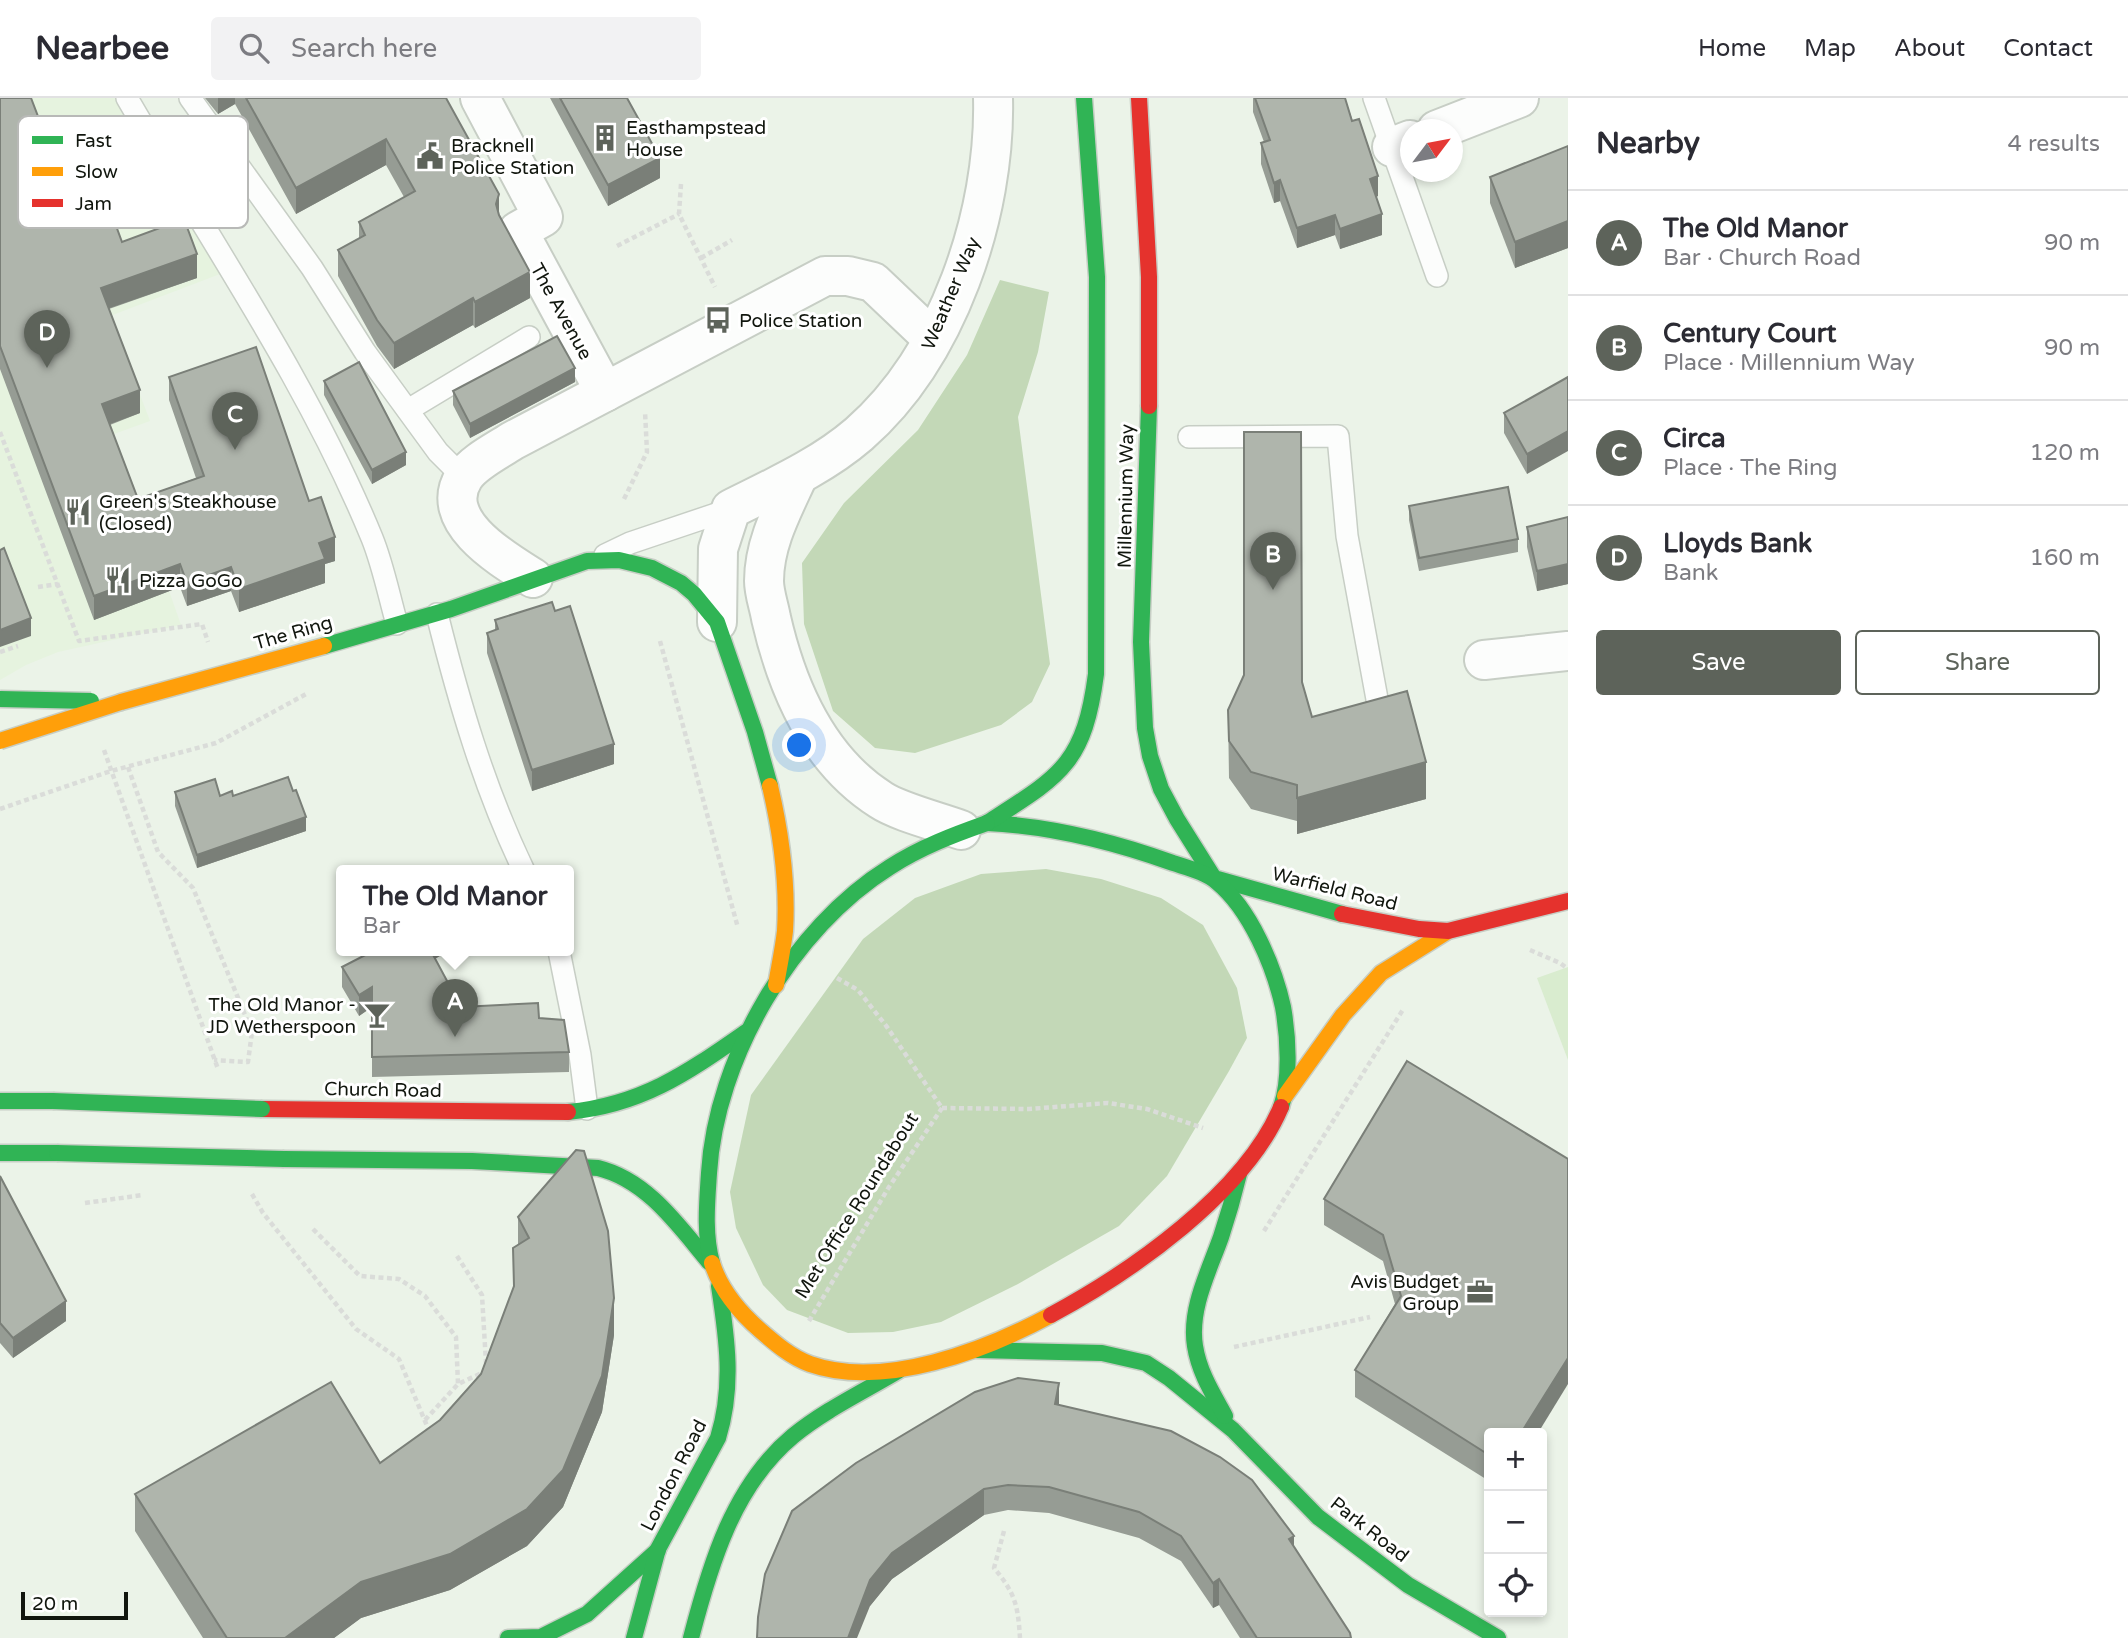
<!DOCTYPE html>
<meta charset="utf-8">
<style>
:root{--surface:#fff;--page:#f2f2f3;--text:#2b2b33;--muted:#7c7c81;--line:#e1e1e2;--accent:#5d635a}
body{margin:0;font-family:"Varela Round",sans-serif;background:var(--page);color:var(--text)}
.controls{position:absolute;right:21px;bottom:21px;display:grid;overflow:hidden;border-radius:7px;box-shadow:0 4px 10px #0003}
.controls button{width:63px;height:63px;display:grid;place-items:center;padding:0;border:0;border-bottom:2px solid var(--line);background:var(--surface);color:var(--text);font:35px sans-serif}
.compass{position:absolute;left:1400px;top:21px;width:63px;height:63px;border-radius:50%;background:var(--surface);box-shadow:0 4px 10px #0003;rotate:58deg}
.scale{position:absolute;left:21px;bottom:18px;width:107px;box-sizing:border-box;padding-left:7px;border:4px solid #11160e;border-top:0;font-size:19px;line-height:24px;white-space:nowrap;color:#11160e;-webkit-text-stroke:5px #fff;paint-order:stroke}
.you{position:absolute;left:800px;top:648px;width:24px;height:24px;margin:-18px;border:5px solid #fff;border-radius:50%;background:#1a73e8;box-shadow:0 0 0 10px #1a73e833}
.badge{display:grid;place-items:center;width:46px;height:46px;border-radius:50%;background:var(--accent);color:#fff;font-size:23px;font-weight:700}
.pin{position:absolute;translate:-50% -58px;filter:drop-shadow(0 2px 4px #0008)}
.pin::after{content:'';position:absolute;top:37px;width:24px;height:21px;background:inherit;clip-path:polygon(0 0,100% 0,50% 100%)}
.popup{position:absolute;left:336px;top:767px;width:238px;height:91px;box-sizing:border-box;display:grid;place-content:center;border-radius:7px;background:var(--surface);filter:drop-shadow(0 2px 5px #0005);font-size:23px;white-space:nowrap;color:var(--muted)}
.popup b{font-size:26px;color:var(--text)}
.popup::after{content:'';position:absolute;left:50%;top:100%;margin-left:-14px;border:14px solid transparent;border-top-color:var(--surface)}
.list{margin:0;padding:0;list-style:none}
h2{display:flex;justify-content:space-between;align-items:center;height:91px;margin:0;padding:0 28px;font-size:30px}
h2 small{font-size:23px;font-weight:400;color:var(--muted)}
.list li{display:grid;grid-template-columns:46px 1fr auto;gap:21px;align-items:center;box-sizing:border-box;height:105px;padding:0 28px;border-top:2px solid var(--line)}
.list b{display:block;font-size:26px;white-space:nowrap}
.list p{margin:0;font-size:23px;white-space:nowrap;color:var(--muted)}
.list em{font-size:23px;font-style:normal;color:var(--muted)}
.actions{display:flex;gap:14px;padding:21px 28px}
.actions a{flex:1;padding:16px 0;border:2px solid var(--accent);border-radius:7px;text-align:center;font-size:24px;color:var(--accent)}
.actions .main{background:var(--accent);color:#fff}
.icon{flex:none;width:38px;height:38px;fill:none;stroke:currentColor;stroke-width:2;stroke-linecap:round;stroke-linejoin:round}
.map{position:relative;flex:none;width:1568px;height:1540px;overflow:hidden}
header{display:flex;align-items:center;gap:42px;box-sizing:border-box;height:98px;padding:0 35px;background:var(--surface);border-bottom:2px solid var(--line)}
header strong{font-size:33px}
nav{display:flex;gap:38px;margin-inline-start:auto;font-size:24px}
.search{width:490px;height:63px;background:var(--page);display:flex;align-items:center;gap:18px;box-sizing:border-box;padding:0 24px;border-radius:7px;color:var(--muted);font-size:26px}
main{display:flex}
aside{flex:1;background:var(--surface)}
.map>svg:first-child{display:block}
.built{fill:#e6f3df}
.green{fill:#d9eccf}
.forest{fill:#c3d8b7}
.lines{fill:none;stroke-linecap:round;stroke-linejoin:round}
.lane-casing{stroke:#c7cec5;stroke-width:24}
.street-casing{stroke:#c7cec5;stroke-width:42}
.fast-casing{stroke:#c7cec5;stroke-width:19}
.slow-casing{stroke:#c7cec5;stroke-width:19}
.jam-casing{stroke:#c7cec5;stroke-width:19}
.path{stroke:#dadcd9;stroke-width:4.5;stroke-dasharray:5 3.5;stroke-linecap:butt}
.lane{stroke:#fcfdfc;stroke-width:21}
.street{stroke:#fcfdfc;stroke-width:38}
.fast{stroke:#30b455;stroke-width:16}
.slow{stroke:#ff9f0a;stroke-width:16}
.jam{stroke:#e5322d;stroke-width:16}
.fast-bridge-casing{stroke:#c7cec5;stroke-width:19;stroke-linecap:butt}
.slow-bridge-casing{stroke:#c7cec5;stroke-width:19;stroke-linecap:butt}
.fast-bridge{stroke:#30b455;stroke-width:16}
.slow-bridge{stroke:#ff9f0a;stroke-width:16}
.wall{fill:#969c94}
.shaded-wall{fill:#7a7f78}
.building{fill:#afb5ac;stroke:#7a7f78;stroke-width:2}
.labels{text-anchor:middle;stroke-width:6;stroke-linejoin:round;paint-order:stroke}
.poi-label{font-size:19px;fill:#11160e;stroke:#fff;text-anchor:start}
.street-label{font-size:19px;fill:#11160e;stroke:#fff}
.key{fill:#fff;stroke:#b8b9b7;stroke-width:2}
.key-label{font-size:19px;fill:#11160e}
</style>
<header>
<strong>Nearbee</strong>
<div class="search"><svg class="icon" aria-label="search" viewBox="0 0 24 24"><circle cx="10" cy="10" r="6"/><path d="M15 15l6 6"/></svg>Search here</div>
<nav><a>Home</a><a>Map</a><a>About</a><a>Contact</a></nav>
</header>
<main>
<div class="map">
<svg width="1568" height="1540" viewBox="0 0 1568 1540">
<rect width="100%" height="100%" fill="#ebf3e8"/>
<path class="built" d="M0,0H131L241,168L110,218L150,323L114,336L181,527L58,554L26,567L0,582Z"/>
<path class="green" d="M1568,869V962L1537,880Z"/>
<g class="forest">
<path d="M1000,182L1049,194L1038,254L1018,319L1050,566L1032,604L1001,627L915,655L875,650L833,613L804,526L802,465L844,405L918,332L967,257Z"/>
<path d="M1046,771L1101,781L1161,800L1203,827L1237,890L1247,940L1229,973L1167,1078L1119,1128L1018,1186L941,1224L893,1234L848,1235L787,1212L763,1187L736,1130L730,1094L751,997L863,841L915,800L981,776Z"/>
</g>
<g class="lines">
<defs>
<g id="lane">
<path d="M127,0C211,145 308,284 372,440C383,467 389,498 397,526"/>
<path d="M190,0L312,170L365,254L438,354L464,380"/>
<path d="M1374,0L1437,178"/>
<path d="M408,312L529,239"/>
<path d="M1189,339L1338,338L1347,438L1377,601"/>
<path d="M605,457L630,445L731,411"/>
<path d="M437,516C459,604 484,690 524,773"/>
<path d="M559,853L580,957L587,1011"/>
</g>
<g id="street">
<path d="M480,0L543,119L518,133L605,294"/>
<path d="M1437,32L1519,0"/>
<path d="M1392,49L1410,42"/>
<path d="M798,378C783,411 764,445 764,483C764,495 769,508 771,520C787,590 818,662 881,702C899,714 940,724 961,732"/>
<path d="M533,480C504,462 436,423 464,379C474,364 497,353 512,343L825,178H848L873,184L933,241"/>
<path d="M717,524L718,451L731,411C775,389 822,368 859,336C948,258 996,116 993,0"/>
<path d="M1484,562L1568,553"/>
</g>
<g id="fast">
<path d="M1149,308L1141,544L1145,630L1150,658L1161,691L1177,721L1214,780L1342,816"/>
<path d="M324,548L451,511L587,463L619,462L652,470L681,485L694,496L717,524L755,634L770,688"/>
<path d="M987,725C1052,728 1112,743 1173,765C1188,770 1205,774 1217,784C1250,811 1274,868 1283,909C1288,937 1291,982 1281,1009"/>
<path d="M987,725C1060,678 1084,667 1096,576L1097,179L1084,0"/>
<path d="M0,1003H53"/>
<path d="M568,1014C642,1007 687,975 746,934"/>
<path d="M0,1055H57"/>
<path d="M284,1061L472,1063L598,1070C647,1082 678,1127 709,1164"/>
<path d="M712,1165C704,1136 707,1105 709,1075C716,960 792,830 890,769C921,749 953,737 987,725"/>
<path d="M977,1252L1102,1255L1146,1265L1169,1280L1233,1332L1318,1419L1408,1487L1498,1540"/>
<path d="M1225,1318C1213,1296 1199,1274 1195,1248C1189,1211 1209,1173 1221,1139C1228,1118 1234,1097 1239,1076"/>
<path d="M508,1540L541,1539L587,1516L658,1452"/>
<path d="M634,1540L658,1451L718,1340C734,1289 727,1240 719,1188"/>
<path d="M691,1540C710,1467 733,1388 793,1338C825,1312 863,1294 898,1273"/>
</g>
<g id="slow">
<path d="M121,604L324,548"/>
<path d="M770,688C781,735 788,784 785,833C783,851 779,869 776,887"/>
<path d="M1285,998L1343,917L1381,875L1448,833"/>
<path d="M712,1165C721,1193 739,1214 761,1233C776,1246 791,1259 810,1266C884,1292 986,1252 1051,1217"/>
</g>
<g id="jam">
<path d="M1139,0L1149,179V308"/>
<path d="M1342,816L1419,831L1448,833L1568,803"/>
<path d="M262,1011L568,1014"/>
<path d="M1051,1217C1131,1174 1245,1095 1281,1009"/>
</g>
</defs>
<use href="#lane" class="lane-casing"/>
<use href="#street" class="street-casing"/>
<use href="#fast" class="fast-casing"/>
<use href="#slow" class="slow-casing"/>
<use href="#jam" class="jam-casing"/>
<g class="path">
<path d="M681,86L679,116L715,189"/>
<path d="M617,148L679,116"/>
<path d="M701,160L732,142"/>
<path d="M0,334L79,543L202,526L208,544"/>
<path d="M624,401L647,354L645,313"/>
<path d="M38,489L58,486"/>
<path d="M660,543L738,830"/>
<path d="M0,554L18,548"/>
<path d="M104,652L218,971"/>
<path d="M128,669L158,754L193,790L252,934L248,964L214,962"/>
<path d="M0,711L111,673L216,645L308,595"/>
<path d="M1530,852L1560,865L1568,871"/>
<path d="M837,880L858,892L887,929L942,1010"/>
<path d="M942,1010L1029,1011L1108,1005L1147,1011L1203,1030"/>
<path d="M252,1096L263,1115L356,1231L399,1261L430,1335"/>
<path d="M85,1105L143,1097"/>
<path d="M313,1131L360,1178L399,1181L425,1198L456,1239L458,1286"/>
<path d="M1264,1133L1404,910"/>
<path d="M457,1158L482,1197L486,1265"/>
<path d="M809,1223L889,1089L942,1010"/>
<path d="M1234,1249L1370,1219"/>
<path d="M425,1322L458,1286L486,1273"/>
<path d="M1004,1433L994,1470C1015,1495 1018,1507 1020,1540"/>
</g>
<use href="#lane" class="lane"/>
<use href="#street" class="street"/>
<use href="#fast" class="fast"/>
<use href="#slow" class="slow"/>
<use href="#jam" class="jam"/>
<defs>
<g id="fast-bridge">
<path d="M0,601L91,603"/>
<path d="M53,1003L262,1011"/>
<path d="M57,1055L284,1061"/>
</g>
<path id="slow-bridge" d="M0,643L121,604"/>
</defs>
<use href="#fast-bridge" class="fast-bridge-casing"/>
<use href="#slow-bridge" class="slow-bridge-casing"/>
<use href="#fast-bridge" class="fast-bridge"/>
<use href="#slow-bridge" class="slow-bridge"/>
</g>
<g class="wall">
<path d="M0,0L76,118L122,144L197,180L109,211L140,315L110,327L138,401L196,380L169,302V279L309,403L335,463L325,466V485L239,514L231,493L187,508L180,489L94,522L0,271Z"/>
<path d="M205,0H446L499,118L530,200L475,230L473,227L394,271L377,248L338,178V152L359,141V124L404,99L386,67L296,116L235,6L218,16Z"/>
<path d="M550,0H627L660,80L608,108Z"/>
<path d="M1253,0H1345L1378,98L1376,99L1382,137L1340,151L1335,137L1297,150L1280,103L1274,105L1261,66V45L1264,44L1253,14Z"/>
<path d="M1568,48V150L1515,170L1490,105V79Z"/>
<path d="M1568,279L1527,376L1504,335V315Z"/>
<path d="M324,283L406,367L372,386L324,297Z"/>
<path d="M575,284L470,340L453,307V293Z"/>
<path d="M1409,408L1518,441V454L1419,473L1409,422Z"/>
<path d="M1568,419V486L1537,493L1527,449V429Z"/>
<path d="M555,513L614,666L532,693L487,555V535L495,532V522Z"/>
<path d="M1302,584L1312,619L1426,701L1297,736V723L1251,711L1229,680L1228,612Z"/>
<path d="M175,694L233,698L306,733L197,770L175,708Z"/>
<path d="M365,853H448L435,861L461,909L539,920L569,954V974L372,979V909L359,918L342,889V869L366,857Z"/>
<path d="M1568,1061L1489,1335V1383L1355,1299V1272L1395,1206L1383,1163L1324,1127V1101Z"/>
<path d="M0,1078L66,1223L13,1260L0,1245Z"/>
<path d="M518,1119L614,1237L602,1314L563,1409L527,1448L450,1492L361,1520L334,1540H203L135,1433V1396L380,1365L440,1322L481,1276L513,1190V1150L518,1147Z"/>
<path d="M1059,1307L1294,1450L1351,1540H1240L1219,1507L1213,1510L1181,1463L1139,1440L1049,1415L1008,1412L984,1417L892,1481L870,1508L757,1540Z"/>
</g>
<g class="shaded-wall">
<path d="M218,0H235V6L218,16Z"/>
<path d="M386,41V67L296,116V90Z"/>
<path d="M660,60V80L608,108V87Z"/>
<path d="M1378,78V98L1370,101V81Z"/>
<path d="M1280,82V103L1274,105V85Z"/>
<path d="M499,96V122L496,106Z"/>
<path d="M1382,116V137L1340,151V131Z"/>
<path d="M1335,117V137L1297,150V130Z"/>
<path d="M1568,123V150L1515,170V144Z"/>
<path d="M197,156V180L101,213V190Z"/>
<path d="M530,174V200L475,230V204Z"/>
<path d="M473,200V227L394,271V245Z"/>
<path d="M575,270V284L470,340V326Z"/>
<path d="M140,292V315L102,329V306Z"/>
<path d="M1568,333V353L1527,376V356Z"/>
<path d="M406,354V367L372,386V372Z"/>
<path d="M335,439V463L325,466V485L239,514V491L319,445Z"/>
<path d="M180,466V489L94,522V498Z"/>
<path d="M1568,466V486L1537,493V473Z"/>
<path d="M231,469V493L187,508V485Z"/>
<path d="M31,520V538L0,549V532Z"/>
<path d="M614,646V666L532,693V672Z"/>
<path d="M1426,664V701L1297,736V700Z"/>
<path d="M306,719V733L197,770V757Z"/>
<path d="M426,853H448L426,866Z"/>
<path d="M372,889V909L359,918V897Z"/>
<path d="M614,1200V1237L602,1314L563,1409L527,1448L450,1492L361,1520L334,1540H285Z"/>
<path d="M66,1203V1223L13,1260V1240Z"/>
<path d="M1568,1260V1286L1538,1335H1521Z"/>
<path d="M1059,1285V1310L1055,1306Z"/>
<path d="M984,1391V1417L892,1481L870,1508L857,1540H848L870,1482L892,1455Z"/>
<path d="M1294,1438V1463L1289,1441Z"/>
<path d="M1219,1481V1507L1213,1510V1485Z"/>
</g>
<g class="building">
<path d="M0,0H31L76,118L108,106L122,144L184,121L197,156L101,190L140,292L102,306L138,401L204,378L169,279L256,249L309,403L321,399L335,439L319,445L325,461L239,491L231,469L187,485L180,466L94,498L0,248Z"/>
<path d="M246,0H446L499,96L496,106L499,117L530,174L475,204L473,200L394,245L377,222L338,152L365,137L359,124L415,93L386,41L296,90Z"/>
<path d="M560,0H627L660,60L608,87Z"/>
<path d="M1255,0H1345L1352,23L1359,21L1378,78L1370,81L1382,116L1340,131L1335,117L1297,130L1280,82L1274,85L1261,45L1270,42Z"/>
<path d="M1568,48V123L1515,144L1490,79Z"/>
<path d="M557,238L575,270L470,326L453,293Z"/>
<path d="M359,264L406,354L372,372L324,283Z"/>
<path d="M1568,279V333L1527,356L1504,315Z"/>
<path d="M1244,334H1301L1302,584L1312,619L1407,593L1426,664L1297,700V687L1251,674L1229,643L1228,612L1244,577Z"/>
<path d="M1508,389L1518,441L1419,460L1409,408Z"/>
<path d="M1568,419V466L1537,473L1527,429Z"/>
<path d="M4,450L31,520L0,532V452Z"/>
<path d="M552,504L555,513L570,508L614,646L532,672L487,535L498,531L495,522Z"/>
<path d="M288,679L293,693L296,692L306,719L197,757L175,694L215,681L220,698L232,693L233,698Z"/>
<path d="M373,853H431L461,909L538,905L539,920L564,922L569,954L372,959V889L359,897L342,869Z"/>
<path d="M1407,963L1568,1061V1260L1521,1335H1489V1357L1355,1272L1401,1198L1383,1137L1324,1101Z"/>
<path d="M576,1052L584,1053L608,1133L614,1200L602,1278L563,1372L527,1411L450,1456L361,1484L285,1540H227L135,1396L331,1284L380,1365L440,1322L481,1276L514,1188L513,1150L529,1140L518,1119Z"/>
<path d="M0,1078L66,1203L13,1240L0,1225Z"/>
<path d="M1018,1280L1059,1285L1055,1306L1171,1333L1220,1359L1252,1382L1294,1438L1289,1441L1350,1535L1351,1540H1257L1219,1481L1213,1485L1181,1438L1139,1414L1049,1389L1008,1387L984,1391L892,1455L870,1482L848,1540H757L758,1519L765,1476L792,1413L856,1365L975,1294Z"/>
</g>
<defs>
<symbol id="building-bare" viewBox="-9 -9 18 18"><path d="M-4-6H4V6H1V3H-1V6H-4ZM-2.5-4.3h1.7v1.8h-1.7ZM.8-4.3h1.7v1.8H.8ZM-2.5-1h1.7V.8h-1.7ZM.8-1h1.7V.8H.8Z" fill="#5d635a" stroke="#fff" stroke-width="2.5" paint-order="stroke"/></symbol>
<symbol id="civic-bare" viewBox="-9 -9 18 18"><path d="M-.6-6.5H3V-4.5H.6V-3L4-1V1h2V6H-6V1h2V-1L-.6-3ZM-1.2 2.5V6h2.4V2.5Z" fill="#5d635a" stroke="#fff" stroke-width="2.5" paint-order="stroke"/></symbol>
<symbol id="bus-bare" viewBox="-9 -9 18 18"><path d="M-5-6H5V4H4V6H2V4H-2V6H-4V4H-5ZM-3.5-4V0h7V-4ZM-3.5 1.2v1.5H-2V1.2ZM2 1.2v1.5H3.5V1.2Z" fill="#5d635a" stroke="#fff" stroke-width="2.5" paint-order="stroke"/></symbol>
<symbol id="restaurant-bare" viewBox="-9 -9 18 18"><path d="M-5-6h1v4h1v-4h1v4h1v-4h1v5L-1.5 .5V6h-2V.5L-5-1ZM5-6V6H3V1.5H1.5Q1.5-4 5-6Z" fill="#5d635a" stroke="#fff" stroke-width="2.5" paint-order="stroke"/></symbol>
<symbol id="bar-bare" viewBox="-9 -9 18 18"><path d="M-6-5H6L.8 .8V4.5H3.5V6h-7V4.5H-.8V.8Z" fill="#5d635a" stroke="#fff" stroke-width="2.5" paint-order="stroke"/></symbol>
<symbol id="office-bare" viewBox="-9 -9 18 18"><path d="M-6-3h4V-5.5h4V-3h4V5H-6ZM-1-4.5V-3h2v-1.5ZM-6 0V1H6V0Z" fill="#5d635a" stroke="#fff" stroke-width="2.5" paint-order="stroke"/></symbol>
</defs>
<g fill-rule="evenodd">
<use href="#building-bare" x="586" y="21" width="38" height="38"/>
<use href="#civic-bare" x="411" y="39" width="38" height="38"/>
<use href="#bus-bare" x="699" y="203" width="38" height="38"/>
<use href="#restaurant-bare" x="59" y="395" width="38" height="38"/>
<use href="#restaurant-bare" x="99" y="463" width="38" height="38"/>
<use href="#bar-bare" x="358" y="898" width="38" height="38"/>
<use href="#office-bare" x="1461" y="1175" width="38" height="38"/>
</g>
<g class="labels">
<g class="poi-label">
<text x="626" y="36">Easthampstead<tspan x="626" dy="22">House</tspan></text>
<text x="451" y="54">Bracknell<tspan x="451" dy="22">Police Station</tspan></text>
<text x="739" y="229">Police Station</text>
<text x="99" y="410">Green's Steakhouse<tspan x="99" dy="22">(Closed)</tspan></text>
<text x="139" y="489">Pizza GoGo</text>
<text x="356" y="913" text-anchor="end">The Old Manor -<tspan x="356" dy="22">JD Wetherspoon</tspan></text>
<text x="1459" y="1190" text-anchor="end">Avis Budget<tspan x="1459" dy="22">Group</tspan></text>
</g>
<g class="street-label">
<text transform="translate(950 195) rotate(-67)" y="7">Weather Way</text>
<text transform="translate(562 213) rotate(61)" y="7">The Avenue</text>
<text transform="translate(1125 398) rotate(-89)" y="7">Millennium Way</text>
<text transform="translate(293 534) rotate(-16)" y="7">The Ring</text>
<text transform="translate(1335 790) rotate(14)" y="7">Warfield Road</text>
<text transform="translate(383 991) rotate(1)" y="7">Church Road</text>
<text transform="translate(856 1107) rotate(-58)" y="7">Met Office Roundabout</text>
<text transform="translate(673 1377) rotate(-63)" y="7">London Road</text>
<text transform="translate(1370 1431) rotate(38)" y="7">Park Road</text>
</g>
</g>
<rect x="18" y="18" width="230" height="112" rx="10" class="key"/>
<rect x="32" y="38" width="31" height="8" fill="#30b455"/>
<rect x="32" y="69" width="31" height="9" fill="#ff9f0a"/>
<rect x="32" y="101" width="31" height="8" fill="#e5322d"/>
<g class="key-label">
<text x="75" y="49">Fast</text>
<text x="75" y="80">Slow</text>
<text x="75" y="112">Jam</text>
</g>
</svg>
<div class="controls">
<button>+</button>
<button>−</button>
<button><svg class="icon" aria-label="locate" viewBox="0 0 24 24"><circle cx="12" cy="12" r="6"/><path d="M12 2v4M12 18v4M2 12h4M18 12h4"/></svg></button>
</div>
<svg class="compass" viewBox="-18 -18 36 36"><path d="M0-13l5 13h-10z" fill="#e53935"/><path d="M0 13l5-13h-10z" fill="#7c7c81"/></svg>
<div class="scale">20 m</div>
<div class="you"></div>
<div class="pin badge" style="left:455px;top:939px">A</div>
<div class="popup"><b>The Old Manor</b>Bar</div>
<div class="pin badge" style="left:1273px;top:492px">B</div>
<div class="pin badge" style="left:235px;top:352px">C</div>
<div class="pin badge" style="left:47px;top:270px">D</div>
</div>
<aside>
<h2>Nearby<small>4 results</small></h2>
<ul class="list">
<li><span class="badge">A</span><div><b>The Old Manor</b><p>Bar · Church Road</p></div><em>90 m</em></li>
<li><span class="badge">B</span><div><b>Century Court</b><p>Place · Millennium Way</p></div><em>90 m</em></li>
<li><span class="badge">C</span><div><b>Circa</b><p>Place · The Ring</p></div><em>120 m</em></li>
<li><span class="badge">D</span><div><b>Lloyds Bank</b><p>Bank</p></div><em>160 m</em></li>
</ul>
<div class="actions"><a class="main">Save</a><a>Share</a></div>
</aside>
</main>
